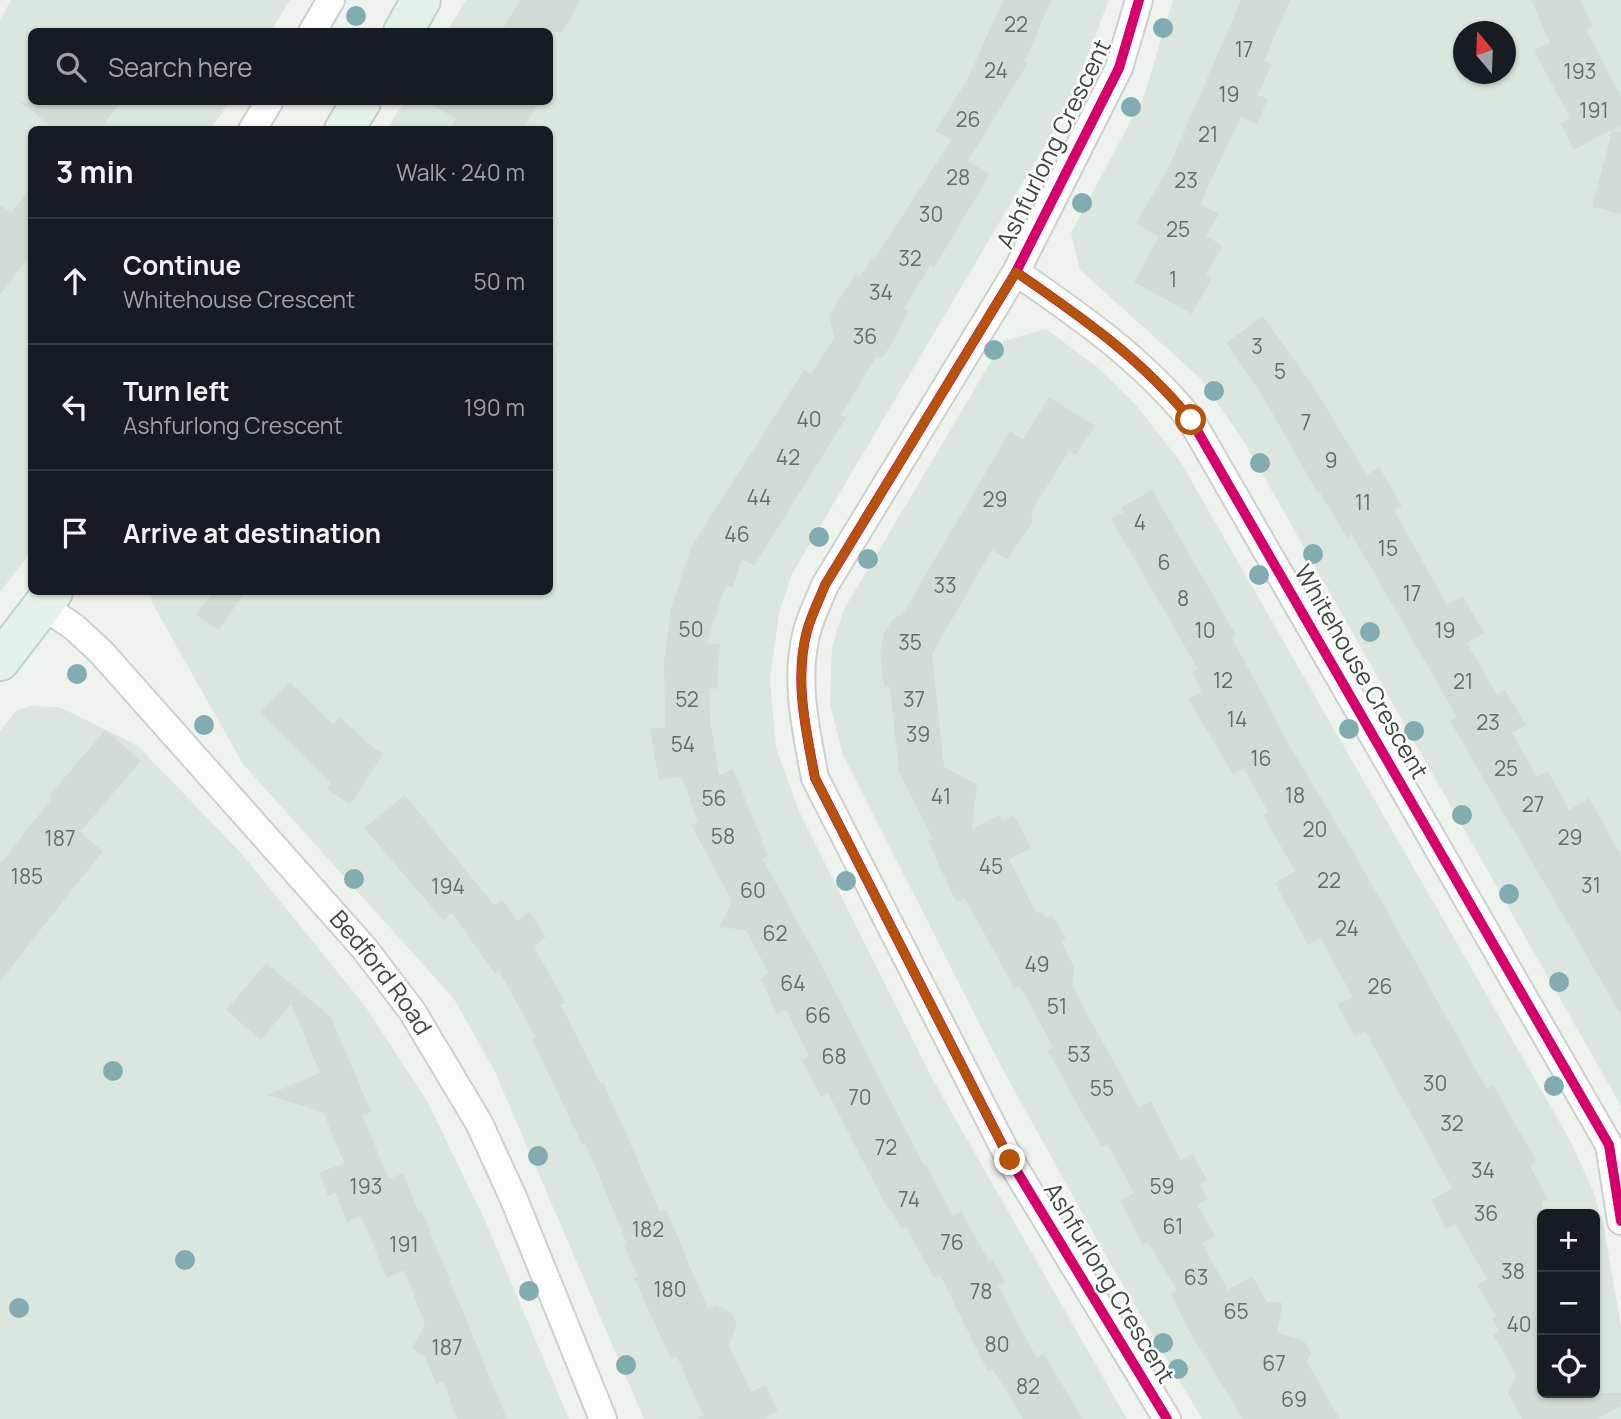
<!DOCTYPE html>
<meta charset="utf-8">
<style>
:root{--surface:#171b24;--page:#242831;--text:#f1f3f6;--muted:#9ea1a6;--line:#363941}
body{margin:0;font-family:Manrope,sans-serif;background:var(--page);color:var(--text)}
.controls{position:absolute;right:21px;bottom:21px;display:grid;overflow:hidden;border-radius:10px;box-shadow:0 2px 5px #0004}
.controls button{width:63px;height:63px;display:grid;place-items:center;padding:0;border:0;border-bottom:2px solid var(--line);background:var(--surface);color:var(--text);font:35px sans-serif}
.compass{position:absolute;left:1453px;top:21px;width:63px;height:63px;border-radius:50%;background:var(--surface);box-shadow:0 2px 5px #0004;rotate:341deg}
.stop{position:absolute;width:21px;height:21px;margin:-16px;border:5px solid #b45309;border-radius:50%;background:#fff}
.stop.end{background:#b45309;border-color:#fff;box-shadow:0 2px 7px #0008}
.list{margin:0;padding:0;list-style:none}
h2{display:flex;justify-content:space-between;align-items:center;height:91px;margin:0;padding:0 28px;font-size:30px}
h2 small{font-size:23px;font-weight:400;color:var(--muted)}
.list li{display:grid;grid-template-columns:46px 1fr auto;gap:21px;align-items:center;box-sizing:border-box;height:126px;padding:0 28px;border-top:2px solid var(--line)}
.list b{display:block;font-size:26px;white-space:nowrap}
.list p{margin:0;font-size:23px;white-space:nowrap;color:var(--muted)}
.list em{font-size:23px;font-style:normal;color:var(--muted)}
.icon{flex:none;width:38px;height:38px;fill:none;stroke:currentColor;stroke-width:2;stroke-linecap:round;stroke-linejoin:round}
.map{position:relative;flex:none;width:1621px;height:1419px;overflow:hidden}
.search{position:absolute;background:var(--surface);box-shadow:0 2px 5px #0004;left:28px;top:28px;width:525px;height:77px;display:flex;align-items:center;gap:18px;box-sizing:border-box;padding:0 24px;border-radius:10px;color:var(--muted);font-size:26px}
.panel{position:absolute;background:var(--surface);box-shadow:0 2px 5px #0004;left:28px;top:126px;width:525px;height:469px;border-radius:10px}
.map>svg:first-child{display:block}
.residential{fill:#dbe7de;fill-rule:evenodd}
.building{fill:#d4dbd5}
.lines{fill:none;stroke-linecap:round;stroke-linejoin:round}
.minor-casing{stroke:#cbd1cc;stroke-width:30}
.primary-casing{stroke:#bad6c1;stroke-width:42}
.minor{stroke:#fcfdfc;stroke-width:26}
.primary{stroke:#e6f2e9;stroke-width:38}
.cycleway-casing{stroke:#fff;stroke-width:15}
.cycleway{stroke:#d6006c;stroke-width:10}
.tree{fill:#81acb2}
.route{stroke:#b45309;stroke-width:9}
.labels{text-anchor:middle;stroke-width:5;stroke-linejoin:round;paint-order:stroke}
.number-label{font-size:21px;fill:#607063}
.street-label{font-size:24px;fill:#384b3b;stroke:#fff}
</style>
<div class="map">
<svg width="1621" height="1419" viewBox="0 0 1621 1419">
<rect width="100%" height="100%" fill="#eef3ee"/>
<g class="residential">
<path d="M11,0H290L271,31L32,32V102H229L211,129L32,130L31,552L0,592V20Z"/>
<path d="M466,0H1109L1067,108L792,574L779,613L770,680L776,748L799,811L932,1078L1127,1419H644L495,1072L454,999L243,764L152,603L151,592H550V130L387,129L404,102H550V32L447,31Z"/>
<path d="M1173,0H1621V1106L1246,445L1201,379L1080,270L1071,233L1144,96ZM1464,32H1506V74H1464Z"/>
<path d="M1046,329L1096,366L1136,405L1180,461L1570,1140L1594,1193L1605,1233L1621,1327V1419H1202L1110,1263L1003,1070L842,753L830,703L832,647L843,611L1003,341ZM1542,1214H1595V1393H1542Z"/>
<path d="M30,706L59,707L137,745L242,854L365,1006L427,1101L483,1216L569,1419H0V731L16,711Z"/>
</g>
<g class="building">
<path d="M520,0H581L562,32H501Z"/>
<path d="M1003,0H1051L1025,61L1028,63L968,161L990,174L934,268L930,266L904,308L908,311L900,329L882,359L877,356L841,415L846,418L754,566L742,559L733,587L726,585L707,643L720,644L717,689L709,688L710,720L719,775L733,769L768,855L762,858L814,951L925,1167L927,1166L953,1216L961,1211L989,1261L992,1259L1005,1282L998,1286L1037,1358L1044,1354L1083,1419H1023L993,1369L988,1372L940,1275L934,1278L906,1227L901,1229L890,1208L888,1210L828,1093L821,1097L802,1060L809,1056L786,1010L777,1014L760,978L769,974L746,930L719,927L732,901L691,825L698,822L681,776L659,780L650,729L665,727L664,662L671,608L691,547L804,370L811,374L834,338L829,315L856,274L860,277L872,258L874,260L951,140L935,131L967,80Z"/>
<path d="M1241,0H1290L1264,61L1272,64L1258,95L1268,99L1257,124L1241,117L1200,204L1219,214L1206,236L1223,246L1206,275L1212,278L1192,314L1134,282L1159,237L1136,224L1170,164Z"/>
<path d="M1531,0H1581L1593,27L1586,30L1621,96V125L1574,150L1560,123L1570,118L1534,50L1550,43Z"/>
<path d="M20,102H121L99,130H56Z"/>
<path d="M428,102H540L522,130H449L456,119Z"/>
<path d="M1612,131L1621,132V214L1592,207Z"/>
<path d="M32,186V253L0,295V205L11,213Z"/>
<path d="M1263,316L1313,386L1367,475L1379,467L1402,506L1394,510L1447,605L1463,596L1484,633L1467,643L1497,694L1505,690L1526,725L1512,733L1537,777L1548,771L1569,810L1589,798L1621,855V1015L1450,721L1457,717L1352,535L1347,538L1319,491L1317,492L1262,395L1226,343Z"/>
<path d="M1049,397L1095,426L1076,455L1069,451L1031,512L1033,522L1007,559L992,550L932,654L944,767L977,784L972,829L999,815L1002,821L1014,815L1031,848L1009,859L1036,913L1042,911L1046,918L1053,915L1066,939L1061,941L1074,967L1072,986L1139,1108L1151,1101L1181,1160L1193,1154L1207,1180L1199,1184L1208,1198L1197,1205L1215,1235L1202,1243L1228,1290L1252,1276L1267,1302L1283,1303L1277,1332L1305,1342L1311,1352L1307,1362L1340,1419H1243L1186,1326L1171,1294L1177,1291L1148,1242L1143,1245L1120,1201L1134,1193L1108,1144L1102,1147L1085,1118L1047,1050L1053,1047L1020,986L1014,988L965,898L956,902L928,841L933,839L899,772L890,687H884L880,654L884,633L895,617L902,615L1010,431L1023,439Z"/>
<path d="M1152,490L1236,635L1232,638L1291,748L1357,858L1487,1089L1493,1085L1537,1162L1530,1166L1548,1199L1542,1202V1393H1621V1406L1597,1419H1522L1508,1394L1516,1374L1493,1335L1499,1331L1492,1318L1496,1316L1477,1285L1487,1279L1455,1224L1446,1229L1431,1200L1452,1188L1365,1031L1355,1037L1337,1005L1353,997L1320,938L1308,945L1275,883L1295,871L1263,815L1268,812L1244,768L1233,774L1188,699L1202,692L1192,672L1198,669L1111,519L1124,512L1122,507Z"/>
<path d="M213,592H245L219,630L196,615Z"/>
<path d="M290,682L333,725L340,717L367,743L383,754L350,805L327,789L331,783L260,712Z"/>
<path d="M105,730L141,761L80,832L103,851L0,981V864L52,798L50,795Z"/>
<path d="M405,795L494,905L502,899L517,921L529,912L546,937L534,946L565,1003L561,1005L600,1083L603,1081L660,1212L666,1209L708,1309L717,1305L731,1312L737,1325L729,1346L751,1392L766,1385L778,1411L764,1419H695L703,1415L677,1357L671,1359L634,1278L638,1277L624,1245L627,1244L585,1142L582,1144L532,1040L536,1038L499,971L495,974L452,913L443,920L364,828Z"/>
<path d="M266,963L331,1017L371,1112L362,1115L389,1179L403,1173L419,1213L422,1212L507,1419H457L443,1381L436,1384L426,1358L412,1348L425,1324L404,1270L387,1278L361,1216L347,1222L336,1193L328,1196L319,1173L344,1163L323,1112L267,1095L320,1073L291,1004L261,1040L226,1010Z"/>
</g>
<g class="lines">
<defs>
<g id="minor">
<path d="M1139,0L1119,68L1016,272L825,585C819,600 811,616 807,631C794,680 806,730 815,778L1010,1160L1167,1419"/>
<path d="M312,32L331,0"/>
<path d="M252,130L269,102"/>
<path d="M1016,272C1080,316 1142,359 1191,420L1609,1145L1621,1221"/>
<path id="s1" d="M43,606L74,627L101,652L364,948L412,1011L479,1123L513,1197L603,1419"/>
</g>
<g id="primary">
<path d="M403,32L421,0"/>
<path d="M344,130L361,102"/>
<path d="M0,661L53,592"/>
</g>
</defs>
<use href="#minor" class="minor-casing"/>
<use href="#primary" class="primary-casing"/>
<use href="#minor" class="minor"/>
<use href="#primary" class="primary"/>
<defs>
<g id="cycleway">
<path d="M1139,0L1119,68L1016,272L825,585C819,600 811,616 807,631C794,680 806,730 815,778L1010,1160L1167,1419"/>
<path d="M1016,272C1080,316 1142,359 1191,420L1609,1145L1621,1221"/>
</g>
</defs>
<use href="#cycleway" class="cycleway-casing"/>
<use href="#cycleway" class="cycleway"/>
</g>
<g class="tree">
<circle cx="356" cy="16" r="10"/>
<circle cx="1163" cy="28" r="10"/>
<circle cx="1131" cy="107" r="10"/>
<circle cx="1082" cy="203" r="10"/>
<circle cx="994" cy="350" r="10"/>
<circle cx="1214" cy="391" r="10"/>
<circle cx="1260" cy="463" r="10"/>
<circle cx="819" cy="537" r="10"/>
<circle cx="1313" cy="554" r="10"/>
<circle cx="868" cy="559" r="10"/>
<circle cx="1259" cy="575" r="10"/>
<circle cx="1370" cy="632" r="10"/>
<circle cx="77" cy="674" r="10"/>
<circle cx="204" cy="725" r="10"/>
<circle cx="1349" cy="729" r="10"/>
<circle cx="1414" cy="731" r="10"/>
<circle cx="1462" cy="815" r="10"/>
<circle cx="354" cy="879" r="10"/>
<circle cx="846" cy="881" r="10"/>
<circle cx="1509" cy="894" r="10"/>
<circle cx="1559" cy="982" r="10"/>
<circle cx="113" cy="1071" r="10"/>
<circle cx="1554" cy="1086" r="10"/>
<circle cx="538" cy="1156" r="10"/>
<circle cx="185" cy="1260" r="10"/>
<circle cx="529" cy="1291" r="10"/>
<circle cx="19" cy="1308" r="10"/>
<circle cx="1163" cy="1343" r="10"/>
<circle cx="626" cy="1365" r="10"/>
<circle cx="1178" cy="1369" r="10"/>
</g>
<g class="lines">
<path class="route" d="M1010,1160L815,778C806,730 794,679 807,631C811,616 819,600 825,585L1016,272C1080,316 1142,359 1191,420"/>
</g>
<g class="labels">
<g class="number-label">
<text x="1016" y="32">22</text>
<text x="1244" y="57">17</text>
<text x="996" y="78">24</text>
<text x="1580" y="79">193</text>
<text x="1229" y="102">19</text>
<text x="1594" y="118">191</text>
<text x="968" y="127">26</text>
<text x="1208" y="142">21</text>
<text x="958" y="185">28</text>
<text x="1186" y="188">23</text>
<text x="931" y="222">30</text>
<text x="1178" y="237">25</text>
<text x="910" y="266">32</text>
<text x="1173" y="287">1</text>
<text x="881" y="300">34</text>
<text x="865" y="344">36</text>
<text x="1257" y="354">3</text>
<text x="1280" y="379">5</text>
<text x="809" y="427">40</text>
<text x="1306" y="430">7</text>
<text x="788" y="465">42</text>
<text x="1331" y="468">9</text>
<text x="759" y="505">44</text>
<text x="995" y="507">29</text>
<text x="1363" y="510">11</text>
<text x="1140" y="530">4</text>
<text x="737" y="542">46</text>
<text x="1388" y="556">15</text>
<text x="1164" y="570">6</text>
<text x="945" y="593">33</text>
<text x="1412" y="601">17</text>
<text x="1183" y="606">8</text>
<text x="691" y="637">50</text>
<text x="1205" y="638">10</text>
<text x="1445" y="638">19</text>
<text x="910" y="650">35</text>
<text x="1223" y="688">12</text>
<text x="1463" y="689">21</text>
<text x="687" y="707">52</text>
<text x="914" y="707">37</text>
<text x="1237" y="727">14</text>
<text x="1488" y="730">23</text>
<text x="918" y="742">39</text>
<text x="683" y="752">54</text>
<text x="1261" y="766">16</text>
<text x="1506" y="776">25</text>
<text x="1295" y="803">18</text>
<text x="941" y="804">41</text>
<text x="714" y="806">56</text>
<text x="1533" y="812">27</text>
<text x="1315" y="837">20</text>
<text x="723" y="844">58</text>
<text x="1570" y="845">29</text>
<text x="60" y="846">187</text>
<text x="991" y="874">45</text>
<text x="27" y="884">185</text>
<text x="1329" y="888">22</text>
<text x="1591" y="893">31</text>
<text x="448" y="894">194</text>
<text x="753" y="898">60</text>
<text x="1347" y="936">24</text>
<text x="775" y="941">62</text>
<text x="1037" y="972">49</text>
<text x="793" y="991">64</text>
<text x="1380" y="994">26</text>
<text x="1057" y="1014">51</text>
<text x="818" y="1023">66</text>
<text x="1079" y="1062">53</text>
<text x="834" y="1064">68</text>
<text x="1435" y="1091">30</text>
<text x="1102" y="1096">55</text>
<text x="860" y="1105">70</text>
<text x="1452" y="1131">32</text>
<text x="886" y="1155">72</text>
<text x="1483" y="1178">34</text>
<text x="366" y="1194">193</text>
<text x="1162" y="1194">59</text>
<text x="909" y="1207">74</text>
<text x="1486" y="1221">36</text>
<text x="1173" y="1234">61</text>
<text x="648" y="1237">182</text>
<text x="952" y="1250">76</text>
<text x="404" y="1252">191</text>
<text x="1513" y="1279">38</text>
<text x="1196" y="1285">63</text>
<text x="670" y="1297">180</text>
<text x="981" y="1299">78</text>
<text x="1236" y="1319">65</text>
<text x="1519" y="1332">40</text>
<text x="997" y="1352">80</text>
<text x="447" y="1355">187</text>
<text x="1274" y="1371">67</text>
<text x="1028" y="1394">82</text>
<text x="1294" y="1407">69</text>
</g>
<g class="street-label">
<text transform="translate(1054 144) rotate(-64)" y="8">Ashfurlong Crescent</text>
<text transform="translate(1361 672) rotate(60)" y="8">Whitehouse Crescent</text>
<text dy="8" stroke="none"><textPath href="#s1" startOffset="500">Bedford Road</textPath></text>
<text transform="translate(1109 1283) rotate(59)" y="8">Ashfurlong Crescent</text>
</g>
</g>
</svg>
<div class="controls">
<button>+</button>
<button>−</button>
<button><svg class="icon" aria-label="locate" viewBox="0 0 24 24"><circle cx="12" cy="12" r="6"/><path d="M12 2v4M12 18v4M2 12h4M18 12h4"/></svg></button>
</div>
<svg class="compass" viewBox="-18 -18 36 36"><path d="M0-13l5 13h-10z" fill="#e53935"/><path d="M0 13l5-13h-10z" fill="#9ea1a6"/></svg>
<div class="stop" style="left:1191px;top:420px"></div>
<div class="stop end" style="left:1010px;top:1160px"></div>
<div class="search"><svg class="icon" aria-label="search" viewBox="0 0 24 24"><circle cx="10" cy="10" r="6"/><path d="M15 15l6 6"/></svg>Search here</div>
<section class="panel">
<h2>3 min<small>Walk · 240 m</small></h2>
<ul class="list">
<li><svg class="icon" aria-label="ahead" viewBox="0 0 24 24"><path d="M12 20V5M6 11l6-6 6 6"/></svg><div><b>Continue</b><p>Whitehouse Crescent</p></div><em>50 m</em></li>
<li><svg class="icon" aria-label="left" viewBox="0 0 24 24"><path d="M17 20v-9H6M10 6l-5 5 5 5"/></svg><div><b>Turn left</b><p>Ashfurlong Crescent</p></div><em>190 m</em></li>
<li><svg class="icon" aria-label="arrive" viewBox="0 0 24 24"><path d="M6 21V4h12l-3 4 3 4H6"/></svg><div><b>Arrive at destination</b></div></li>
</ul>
</section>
</div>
